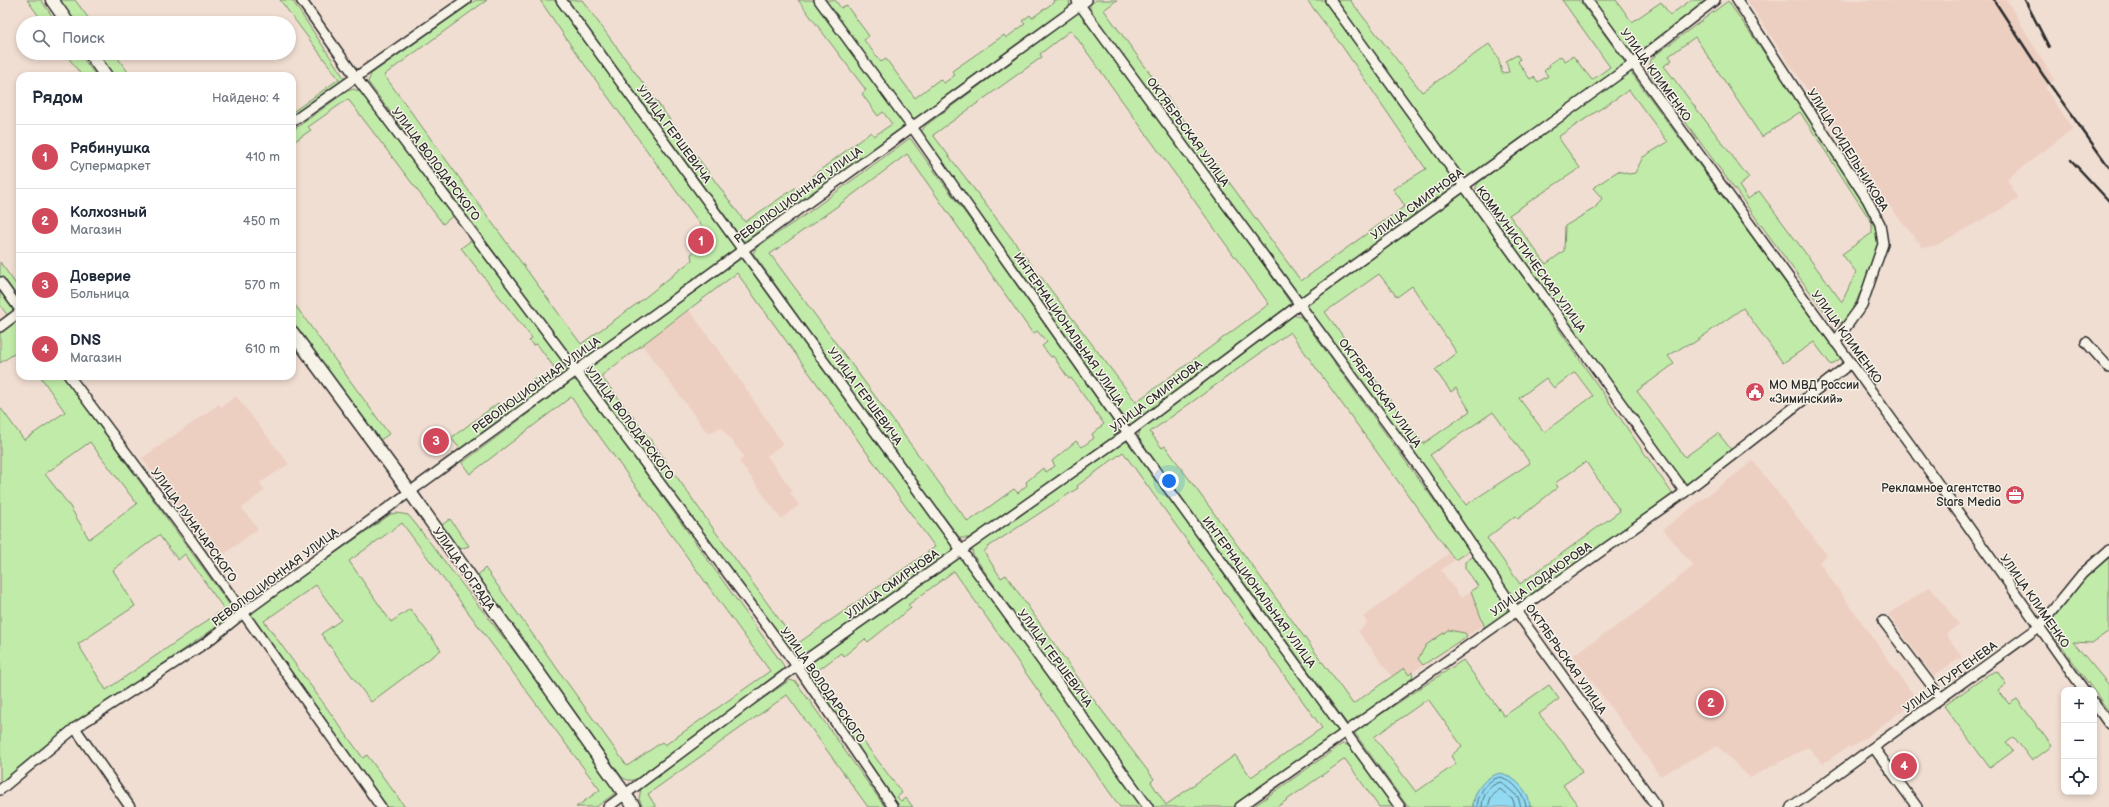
<!DOCTYPE html>
<html lang="ru">
<meta charset="utf-8">
<style>
:root{--surface:#fff;--page:#f6f6f7;--text:#1f2937;--muted:#747a83;--line:#e0e1e3;--accent:#d1495b}
body{margin:0;font-family:"Balsamiq Sans",sans-serif;background:var(--page);color:var(--text)}
.controls{position:absolute;right:12px;bottom:12px;display:grid;overflow:hidden;border-radius:8px;box-shadow:0 2px 6px #0003}
.controls button{width:36px;height:36px;display:grid;place-items:center;padding:0;border:0;border-bottom:1px solid var(--line);background:var(--surface);color:var(--text);font:20px sans-serif}
.you{position:absolute;left:1169px;top:481px;width:14px;height:14px;margin:-10px;border:3px solid #fff;border-radius:50%;background:#1a73e8;box-shadow:0 0 0 6px #1a73e833}
.badge{display:grid;place-items:center;width:26px;height:26px;border-radius:50%;background:var(--accent);color:#fff;font-size:13px;font-weight:700}
.pin{position:absolute;translate:-50% -50%;border:2px solid #fff;box-shadow:0 1px 4px #0006}
.list{margin:0;padding:0;list-style:none}
h2{display:flex;justify-content:space-between;align-items:center;height:52px;margin:0;padding:0 16px;font-size:17px}
h2 small{font-size:13px;font-weight:400;color:var(--muted)}
.list li{display:grid;grid-template-columns:26px 1fr auto;gap:12px;align-items:center;box-sizing:border-box;height:64px;padding:0 16px;border-top:1px solid var(--line)}
.list b{display:block;font-size:15px;white-space:nowrap}
.list p{margin:0;font-size:13px;white-space:nowrap;color:var(--muted)}
.list em{font-size:13px;font-style:normal;color:var(--muted)}
.icon{flex:none;width:22px;height:22px;fill:none;stroke:currentColor;stroke-width:2;stroke-linecap:round;stroke-linejoin:round}
.map{position:relative;flex:none;width:2109px;height:807px;overflow:hidden}
.search{position:absolute;background:var(--surface);box-shadow:0 2px 6px #0003;left:16px;top:16px;width:280px;height:44px;display:flex;align-items:center;gap:10px;box-sizing:border-box;padding:0 14px;border-radius:22px;color:var(--muted);font-size:15px}
.panel{position:absolute;background:var(--surface);box-shadow:0 2px 6px #0003;left:16px;top:72px;width:280px;height:308px;border-radius:12px}
.map>svg:first-child{display:block}
.built{fill:#edcfc2}
.green{fill:#c1eba8;stroke:#768b6a;fill-rule:evenodd}
.water{fill:#91daf2;stroke:#6894a2}
.lines{fill:none;stroke-linecap:round;stroke-linejoin:round}
.shore{stroke:#54717b;stroke-width:1}
.minor-casing{stroke:#2b2b2b;stroke-width:12}
.tertiary-casing{stroke:#2b2b2b;stroke-width:15}
.minor{stroke:#f7f3e8;stroke-width:9}
.tertiary{stroke:#f7f3e8;stroke-width:12}
.rail{stroke:#2b2b2b;stroke-width:2.5}
.labels{text-anchor:middle;stroke-width:3;stroke-linejoin:round;paint-order:stroke}
.street-label{font-size:12px;fill:#2b2b2b;stroke:#f7f3e8}
.poi-label{font-size:12px;fill:#2b2b2b;stroke:#f7f3e8;text-anchor:start}
</style>
<div class="map">
<svg width="2109" height="807" viewBox="0 0 2109 807">
<rect width="100%" height="100%" fill="#f1ded2"/>
<filter id="ink" filterUnits="userSpaceOnUse"><feTurbulence type="fractalNoise" baseFrequency=".025" numOctaves="2"/><feDisplacementMap in="SourceGraphic" scale="8" xChannelSelector="R" yChannelSelector="G"/><feConvolveMatrix kernelMatrix="1 2 1 2 8 2 1 2 1" color-interpolation-filters="sRGB"/></filter>
<g filter="url(#ink)">
<g class="built">
<path d="M1747,0H2007L2054,80L2045,88L2073,129L2007,179L2019,199L1937,245L1923,248L1862,172Z"/>
<path d="M689,310L732,368L783,444L767,456L793,491L790,493L799,505L781,519L739,461L744,457L721,427L708,434L642,345Z"/>
<path d="M236,396L289,464L260,483L265,490L242,508L258,529L223,555L203,528L193,533L142,458L219,404L221,407Z"/>
<path d="M1753,461L1827,555L1819,562L1917,700L1851,748L1849,746L1823,764L1808,747L1750,778L1717,746L1660,776L1573,655L1633,615L1693,566L1663,529Z"/>
<path d="M1449,553L1455,560L1441,570L1461,598L1471,591L1483,625L1467,636L1465,633L1418,659L1423,665L1409,675L1404,669L1392,677L1358,631L1367,623L1363,617Z"/>
<path d="M1930,587L1959,624L1946,634L1962,657L1933,676L1888,614Z"/>
</g>
<g class="green">
<path d="M27,0H41L57,23H44Z"/>
<path d="M59,0H75L92,23H76Z"/>
<path d="M280,0H292L345,79L343,83L292,119V108L294,111L339,79Z"/>
<path d="M476,0H487L384,75L581,344L638,303L692,260L691,254L711,239L574,50L540,0H554L737,250L579,363L574,360L368,82L371,74Z"/>
<path d="M568,0H582L745,222L795,188L797,190L813,178L812,176L871,132L874,136L892,124L883,112L878,116L862,94L866,90L798,0H813L906,127L745,243Z"/>
<path d="M825,0H835L841,8L846,5L869,36L864,40L881,62L886,59L915,98L940,79L944,83L955,75L952,71L1004,35L1006,38L1025,24L1022,21L1030,15L1032,18L1054,2L1053,0H1069L1070,7L913,122Z"/>
<path d="M1096,0H1117L1104,10L1301,281L1405,206L1393,189L1426,169L1342,46L1307,0H1325L1460,187L1301,300L1090,13V5Z"/>
<path d="M1336,0H1350L1422,92L1489,44L1498,57L1502,73L1509,72L1506,61L1517,55L1520,59L1518,62L1530,79L1534,77L1538,82L1548,76L1544,71L1550,66L1549,64L1561,56L1565,61L1573,56L1592,80L1610,67L1562,0H1579L1627,65L1466,179L1463,177Z"/>
<path d="M1592,0H1616L1632,22L1661,2L1670,15L1691,0H1712L1641,54H1634L1631,52Z"/>
<path d="M1728,1L1783,80L1874,220L1879,233L1876,258L1851,313L1843,322L1837,323L1830,319L1648,71L1651,60L1658,53ZM1695,37L1762,137L1800,112L1872,223V233L1842,254L1856,272L1842,302L1759,191L1748,199L1739,186L1749,178L1664,66L1672,60L1669,56Z"/>
<path d="M1079,12L1234,222L1291,304L1131,426L983,227L920,134L925,126ZM1071,30L1269,304L1136,402L933,135L1042,57L1040,54Z"/>
<path d="M65,53H79L96,76H82Z"/>
<path d="M97,53H114L131,76H114Z"/>
<path d="M1630,71L1841,358L1831,365L1814,342L1783,363L1743,308L1692,344L1686,345L1668,356L1674,364L1637,391L1685,457L1718,433L1733,452L1685,489L1477,197C1475,191 1475,187 1479,182ZM1629,90L1668,142L1643,157L1635,173L1629,174L1618,171L1593,188L1602,198L1595,208L1565,226L1564,251L1546,264L1509,215L1580,168L1558,137Z"/>
<path d="M354,89L362,93L455,214L443,224L348,99L308,127L311,130L292,143V131L347,91Z"/>
<path d="M910,138L1061,344L1119,427V433L976,534L970,538H960L905,466L753,253L757,247L805,215ZM907,154L1033,334L1037,331L1047,342L1042,346L1051,357L1053,356L1069,379L1071,378L1104,424L1092,434L1094,438L1082,447L1076,441L1052,461L1055,466L1046,472L1043,468L1026,482L1027,485L1018,493L1014,489L968,522L770,254L839,205Z"/>
<path d="M1464,192L1674,496L1567,572L1519,602L1515,601L1412,450L1304,305ZM1379,274L1397,297L1412,286L1457,353L1435,370L1451,392L1456,388L1470,411L1423,444L1325,312ZM1575,372L1593,396L1544,432L1519,398L1546,378L1554,388ZM1493,412L1530,463L1466,505L1430,455ZM1586,462L1620,511L1520,584L1487,538L1515,516L1518,519L1558,487L1555,483Z"/>
<path d="M473,239L570,370L462,451L451,438L498,403L503,408L527,391L524,387L536,378L539,382L556,370L537,344L533,345L529,341L532,338L461,248Z"/>
<path d="M740,259H744L954,546L951,554L794,666L787,662L588,380L585,373L587,369ZM737,273L935,547L797,644L717,534L651,440L601,376Z"/>
<path d="M0,262L20,290V302L0,276Z"/>
<path d="M0,288L20,316V350L0,363V322L8,316L0,305Z"/>
<path d="M292,301L389,434L379,441L292,324Z"/>
<path d="M1293,315L1301,317L1470,550L1455,560L1290,332L1150,432L1162,448L1165,446L1353,704L1404,668L1409,675L1412,672L1413,679L1348,725L1138,438L1140,429Z"/>
<path d="M40,376H63L232,608L231,614L225,621L69,729L0,783V407L24,440L65,412ZM90,442L137,504L89,539L69,505L45,474ZM159,535L178,560L185,554L224,609L106,690L78,644L135,606L113,570Z"/>
<path d="M573,380L580,382L583,386L784,666L783,673L638,779C630,781 627,781 621,776L477,576L485,568L627,766L662,742L665,745L770,671L571,397L470,474L462,463Z"/>
<path d="M1124,441L1131,443L1240,598L1341,731L1236,807H1152L973,555L972,548ZM1123,452L1322,728L1251,777L1235,755L1166,805L1151,782L1154,779L1088,692L1006,575L1001,578L984,552L988,547L1078,488L1077,486Z"/>
<path d="M397,513L408,515L414,522L533,676L614,788V794L596,807H576L600,790L402,523L349,561L391,622L410,609L441,650L371,702L321,634L341,620L316,585L264,621L363,758L367,755L405,807H385L251,616L254,610L391,514Z"/>
<path d="M450,519L469,546L457,550L439,527Z"/>
<path d="M1474,556L1507,609L1506,614L1485,628L1471,591L1478,586L1465,568V562Z"/>
<path d="M961,557L1143,807H1120L954,571L908,605L911,608L868,642L865,639L844,656L841,653L813,674L902,793L897,797L901,801L906,798L913,807H894L801,670Z"/>
<path d="M2109,558V631L2092,643L2073,642L2109,685V712L2048,627L2050,622L2091,571Z"/>
<path d="M1448,630L1465,633L1467,636L1423,665L1418,659L1426,645Z"/>
<path d="M1463,660L1504,716L1549,685L1559,699L1539,714L1563,743L1582,772L1563,785L1579,807H1530V805L1473,800V807H1408L1354,732ZM1428,699L1462,746L1451,756L1456,764L1416,792L1374,737Z"/>
<path d="M1997,671L2006,684L1998,690L2009,704L2017,699L2052,746L2032,761L2014,737L2006,743L2013,751L1990,768L1944,706L1989,674Z"/>
<path d="M790,680L796,682L885,807H868L787,695L648,794L656,807H643L639,799L641,788L739,715Z"/>
<path d="M1342,744L1352,746L1396,807H1379L1345,759L1277,807H1253Z"/>
</g>
<path class="water" d="M1501,773C1515,777 1530,792 1530,807H1473C1474,790 1485,776 1501,773Z"/>
<g class="lines">
<g class="shore">
<path d="M1477,807C1478,793 1487,779 1501,777C1513,781 1525,794 1526,807"/>
<path d="M1482,807C1482,796 1489,784 1501,782L1518,797L1521,807"/>
<path d="M1488,807L1491,797L1500,789L1513,800L1515,807"/>
</g>
<defs>
<g id="minor">
<path d="M301,0L355,76L797,666L893,807"/>
<path d="M561,0L1148,807"/>
<path d="M819,0L912,127L1128,433L1400,807"/>
<path d="M1330,0L1685,492"/>
<path d="M1587,0L1922,461L2084,690"/>
<path d="M1737,0L1867,199L1880,224L1883,244L1862,305L1835,342"/>
<path d="M1077,1L1424,474L1516,611L1657,807"/>
<path d="M292,122L466,0"/>
<path d="M0,282L20,310"/>
<path d="M0,327L20,312"/>
<path d="M2086,342L2109,368"/>
<path d="M69,376L192,541L381,807"/>
<path d="M1883,621L1941,698"/>
<path d="M2094,703L2109,724"/>
<path d="M75,728L130,807"/>
<path d="M1874,748L1917,807"/>
<path d="M0,790L75,728L207,642L243,613L1087,0"/>
<path d="M608,807L797,666L1128,433L1300,304L1633,64L1715,0"/>
<path d="M1240,807L1685,492L1851,363"/>
<path d="M1791,807L2039,627L2082,574L2109,550"/>
</g>
<g id="tertiary">
<path d="M52,0L68,23"/>
<path d="M90,53L106,76"/>
<path d="M292,332L410,492L634,807"/>
</g>
</defs>
<use href="#minor" class="minor-casing"/>
<use href="#tertiary" class="tertiary-casing"/>
<use href="#minor" class="minor"/>
<use href="#tertiary" class="tertiary"/>
<g class="rail">
<path d="M1994,0L2043,75L2109,167"/>
<path d="M2025,0L2049,47"/>
<path d="M2071,160L2109,201"/>
</g>
</g>
</g>
<defs>
<symbol id="civic-disc" viewBox="-11 -11 22 22"><circle r="9.5" fill="#d1495b" stroke="#f7f3e8"/><path d="M-.6-6.5H3V-4.5H.6V-3L4-1V1h2V6H-6V1h2V-1L-.6-3ZM-1.2 2.5V6h2.4V2.5Z" fill="#fff"/></symbol>
<symbol id="office-disc" viewBox="-11 -11 22 22"><circle r="9.5" fill="#d1495b" stroke="#f7f3e8"/><path d="M-6-3h4V-5.5h4V-3h4V5H-6ZM-1-4.5V-3h2v-1.5ZM-6 0V1H6V0Z" fill="#fff"/></symbol>
</defs>
<g fill-rule="evenodd">
<use href="#civic-disc" x="1744" y="381" width="22" height="22"/>
<use href="#office-disc" x="2004" y="484" width="22" height="22"/>
</g>
<g class="labels">
<g class="street-label">
<text transform="translate(1656 75) rotate(54)" y="4">УЛИЦА КЛИМЕНКО</text>
<text transform="translate(1188 132) rotate(54)" y="4">ОКТЯБРЬСКАЯ УЛИЦА</text>
<text transform="translate(674 134) rotate(54)" y="4">УЛИЦА ГЕРШЕВИЧА</text>
<text transform="translate(1848 150) rotate(58)" y="4">УЛИЦА СИДЕЛЬНИКОВА</text>
<text transform="translate(436 164) rotate(53)" y="4">УЛИЦА ВОЛОДАРСКОГО</text>
<text transform="translate(798 195) rotate(-36)" y="4">РЕВОЛЮЦИОННАЯ УЛИЦА</text>
<text transform="translate(1417 204) rotate(-36)" y="4">УЛИЦА СМИРНОВА</text>
<text transform="translate(1531 259) rotate(54)" y="4">КОММУНИСТИЧЕСКАЯ УЛИЦА</text>
<text transform="translate(1069 329) rotate(55)" y="4">ИНТЕРНАЦИОНАЛЬНАЯ УЛИЦА</text>
<text transform="translate(1847 337) rotate(54)" y="4">УЛИЦА КЛИМЕНКО</text>
<text transform="translate(536 385) rotate(-36)" y="4">РЕВОЛЮЦИОННАЯ УЛИЦА</text>
<text transform="translate(1380 393) rotate(54)" y="4">ОКТЯБРЬСКАЯ УЛИЦА</text>
<text transform="translate(865 396) rotate(54)" y="4">УЛИЦА ГЕРШЕВИЧА</text>
<text transform="translate(1156 396) rotate(-37)" y="4">УЛИЦА СМИРНОВА</text>
<text transform="translate(630 423) rotate(53)" y="4">УЛИЦА ВОЛОДАРСКОГО</text>
<text transform="translate(194 525) rotate(54)" y="4">УЛИЦА ЛУНАЧАРСКОГО</text>
<text transform="translate(464 569) rotate(55)" y="4">УЛИЦА БОГРАДА</text>
<text transform="translate(275 577) rotate(-37)" y="4">РЕВОЛЮЦИОННАЯ УЛИЦА</text>
<text transform="translate(1541 579) rotate(-35)" y="4">УЛИЦА ПОДАЮРОВА</text>
<text transform="translate(892 584) rotate(-35)" y="4">УЛИЦА СМИРНОВА</text>
<text transform="translate(1259 592) rotate(54)" y="4">ИНТЕРНАЦИОНАЛЬНАЯ УЛИЦА</text>
<text transform="translate(2035 601) rotate(55)" y="4">УЛИЦА КЛИМЕНКО</text>
<text transform="translate(1055 658) rotate(54)" y="4">УЛИЦА ГЕРШЕВИЧА</text>
<text transform="translate(1566 659) rotate(55)" y="4">ОКТЯБРЬСКАЯ УЛИЦА</text>
<text transform="translate(1950 677) rotate(-36)" y="4">УЛИЦА ТУРГЕНЕВА</text>
<text transform="translate(823 685) rotate(55)" y="4">УЛИЦА ВОЛОДАРСКОГО</text>
</g>
<g class="poi-label">
<text x="1769" y="389">МО МВД России<tspan x="1769" dy="14">«Зиминский»</tspan></text>
<text x="2001" y="492" text-anchor="end">Рекламное агентство<tspan x="2001" dy="14">Stars Media</tspan></text>
</g>
</g>
</svg>
<div class="controls">
<button>+</button>
<button>−</button>
<button><svg class="icon" aria-label="locate" viewBox="0 0 24 24"><circle cx="12" cy="12" r="6"/><path d="M12 2v4M12 18v4M2 12h4M18 12h4"/></svg></button>
</div>
<div class="you"></div>
<div class="pin badge" style="left:701px;top:241px">1</div>
<div class="pin badge" style="left:1711px;top:703px">2</div>
<div class="pin badge" style="left:436px;top:441px">3</div>
<div class="pin badge" style="left:1904px;top:766px">4</div>
<div class="search"><svg class="icon" aria-label="search" viewBox="0 0 24 24"><circle cx="10" cy="10" r="6"/><path d="M15 15l6 6"/></svg>Поиск</div>
<section class="panel">
<h2>Рядом<small>Найдено: 4</small></h2>
<ul class="list">
<li><span class="badge">1</span><div><b>Рябинушка</b><p>Супермаркет</p></div><em>410 m</em></li>
<li><span class="badge">2</span><div><b>Колхозный</b><p>Магазин</p></div><em>450 m</em></li>
<li><span class="badge">3</span><div><b>Доверие</b><p>Больница</p></div><em>570 m</em></li>
<li><span class="badge">4</span><div><b>DNS</b><p>Магазин</p></div><em>610 m</em></li>
</ul>
</section>
</div>
